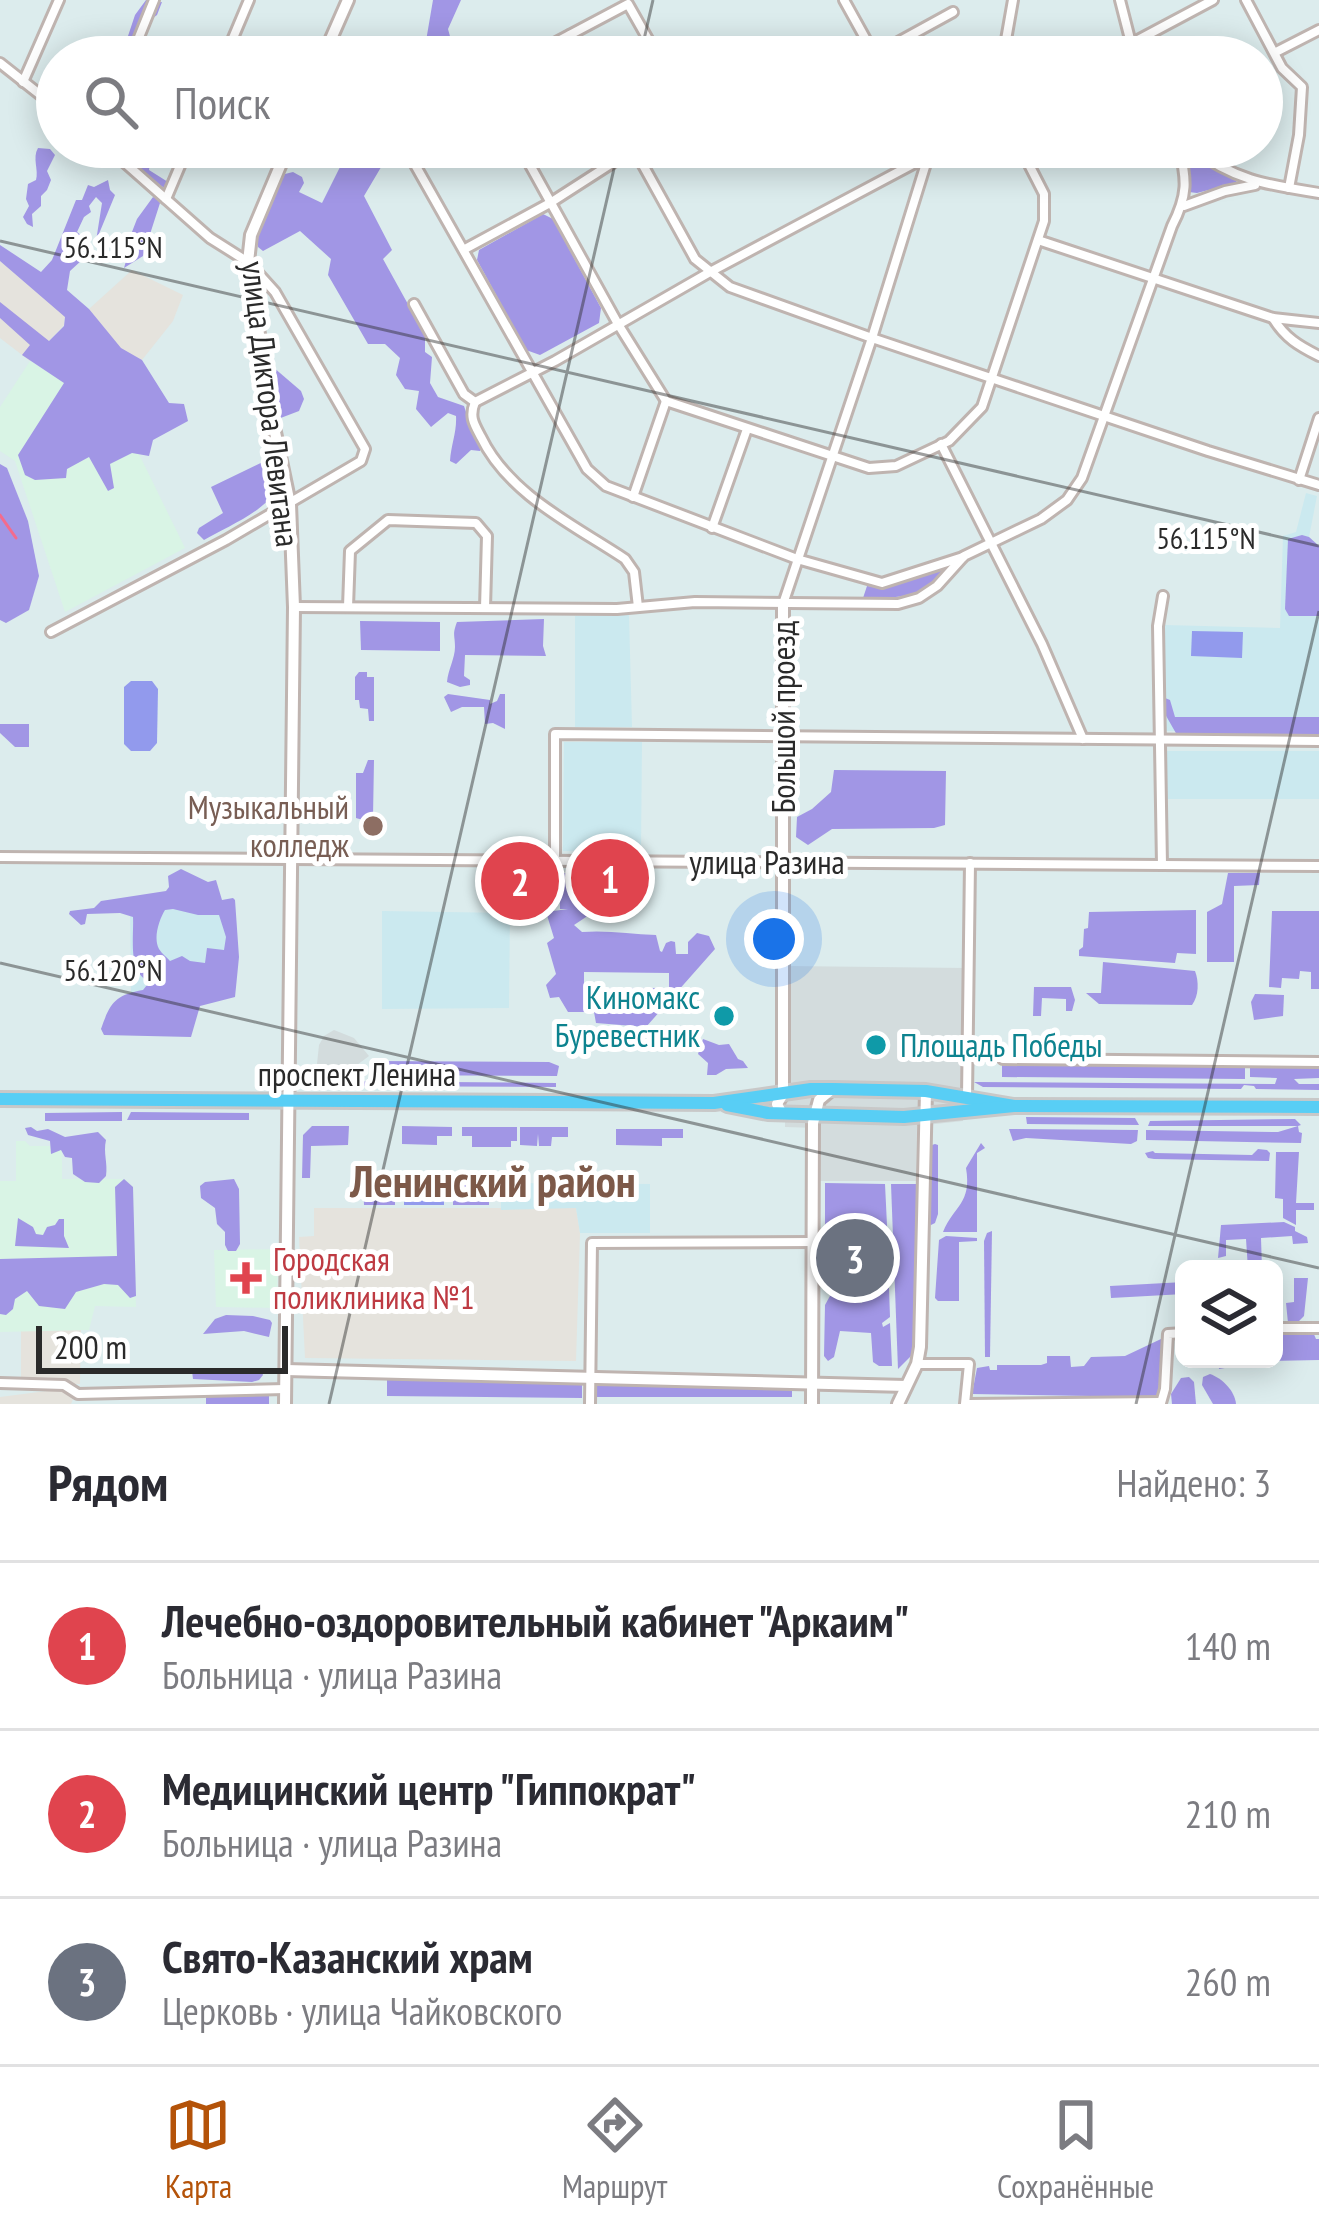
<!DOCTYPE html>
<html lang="ru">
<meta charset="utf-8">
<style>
:root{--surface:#fff;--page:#f7f7f7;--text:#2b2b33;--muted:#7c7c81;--line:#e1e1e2;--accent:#b45309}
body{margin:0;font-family:"PT Sans Narrow",sans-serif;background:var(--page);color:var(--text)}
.controls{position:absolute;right:36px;bottom:36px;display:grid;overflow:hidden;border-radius:18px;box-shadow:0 6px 30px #0003}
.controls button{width:108px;height:108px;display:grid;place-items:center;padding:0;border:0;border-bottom:3px solid var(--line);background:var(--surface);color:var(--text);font:60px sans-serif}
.scale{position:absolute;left:36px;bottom:30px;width:252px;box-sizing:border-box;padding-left:12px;border:6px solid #2a2a2a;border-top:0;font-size:33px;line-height:42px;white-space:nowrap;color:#2a2a2a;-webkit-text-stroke:9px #fff;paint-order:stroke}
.you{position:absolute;left:774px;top:939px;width:42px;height:42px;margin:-30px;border:9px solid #fff;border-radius:50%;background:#1a73e8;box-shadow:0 0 0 18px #1a73e833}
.badge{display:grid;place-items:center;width:78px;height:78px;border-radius:50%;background:var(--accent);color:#fff;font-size:39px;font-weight:700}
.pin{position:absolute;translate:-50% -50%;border:6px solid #fff;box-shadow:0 3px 12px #0006}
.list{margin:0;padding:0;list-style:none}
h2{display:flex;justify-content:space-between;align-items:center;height:156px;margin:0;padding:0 48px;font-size:51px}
h2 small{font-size:39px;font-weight:400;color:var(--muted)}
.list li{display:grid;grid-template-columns:78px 1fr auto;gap:36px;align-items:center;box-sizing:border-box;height:168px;padding:0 48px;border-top:3px solid var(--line)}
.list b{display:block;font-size:45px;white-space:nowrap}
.list p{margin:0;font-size:39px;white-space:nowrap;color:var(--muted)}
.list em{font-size:39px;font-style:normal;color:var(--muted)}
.icon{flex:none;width:66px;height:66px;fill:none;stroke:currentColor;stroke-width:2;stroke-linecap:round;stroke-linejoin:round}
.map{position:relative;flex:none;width:1319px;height:1404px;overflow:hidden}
.search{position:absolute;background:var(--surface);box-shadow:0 6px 30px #0003;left:36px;right:36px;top:36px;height:132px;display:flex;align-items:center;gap:30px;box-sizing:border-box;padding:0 42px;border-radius:66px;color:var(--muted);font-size:45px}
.sheet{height:660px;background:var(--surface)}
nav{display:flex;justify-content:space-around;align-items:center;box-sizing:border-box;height:168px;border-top:3px solid var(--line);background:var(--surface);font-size:33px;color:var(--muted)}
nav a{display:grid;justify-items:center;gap:6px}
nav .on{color:var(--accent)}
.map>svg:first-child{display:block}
.industrial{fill:#e5e3dd}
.education{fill:#cbe9ef}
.medical{fill:#d9f4e5}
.green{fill:#a196e5;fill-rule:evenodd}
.pitch{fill:#929aed}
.plaza{fill:#d3dcdd}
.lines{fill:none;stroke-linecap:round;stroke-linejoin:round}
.stream{stroke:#f36b8d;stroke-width:3}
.street-casing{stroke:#bfb4b0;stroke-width:14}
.secondary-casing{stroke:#bfb4b0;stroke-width:16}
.primary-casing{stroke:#c8c8c8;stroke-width:18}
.street{stroke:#fff;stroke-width:8}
.secondary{stroke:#fff;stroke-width:10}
.primary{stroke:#58cef5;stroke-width:12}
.ticks{fill:none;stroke:#2a2a2a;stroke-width:3;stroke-opacity:0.45}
.education-dot{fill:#8d6e63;stroke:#fff;stroke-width:4.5}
.culture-dot{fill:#0f9aa8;stroke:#fff;stroke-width:4.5}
.health-dot{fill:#e0444e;stroke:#fff;stroke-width:4.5}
.labels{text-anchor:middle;stroke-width:10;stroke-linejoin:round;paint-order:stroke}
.street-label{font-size:33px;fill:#2a2a2a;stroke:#fff}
.education-label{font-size:33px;fill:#785e54;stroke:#fff;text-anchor:end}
.culture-label{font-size:33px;fill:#0d838f;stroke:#fff;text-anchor:end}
.health-label{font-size:33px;fill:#be3a42;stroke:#fff;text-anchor:start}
.district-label{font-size:45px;font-weight:bold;fill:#7d5949;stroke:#fff}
.ticks-label{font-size:30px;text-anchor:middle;fill:#2a2a2a;stroke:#fff;stroke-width:10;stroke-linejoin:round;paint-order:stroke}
</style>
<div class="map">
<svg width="1319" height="1404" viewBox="0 0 1319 1404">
<rect width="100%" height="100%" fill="#dceced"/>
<g class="industrial">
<path d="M0,261L65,316L64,325L30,361L0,338Z"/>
<path d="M132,270L183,295L173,321L142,360L121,349L89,309Z"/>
<path d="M314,1208H576L580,1233L576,1361L305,1358L299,1237L314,1236Z"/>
<path d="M81,1330L80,1384L21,1382V1331Z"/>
<path d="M62,1389L75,1395L71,1404H0V1397Z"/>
</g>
<g class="education">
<path d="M1306,493L1317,496L1309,537L1319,546V732L1166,731L1164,625L1280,628L1283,536L1296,532Z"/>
<path d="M629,615L632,727H575V616Z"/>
<path d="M564,742H642L641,852L563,851Z"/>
<rect x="1166" y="751" width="153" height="48"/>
<path d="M232,904V994L131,995L130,905Z"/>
<path d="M382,911L510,913L509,1008L382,1009Z"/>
<path d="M501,1183L650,1184V1233H580L576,1208L501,1210Z"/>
</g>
<g class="medical">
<path d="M30,361L65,383L137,450L185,548L65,612L15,461L0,451V407Z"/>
<path d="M62,1140V1179H124L133,1187L136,1307L95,1306L89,1330L0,1332V1181H16V1141H25L30,1146H50L55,1141Z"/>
<path d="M278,1249L277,1308L216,1307L214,1250Z"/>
</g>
<g class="green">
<path d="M146,0H152L151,3L162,2L157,15L149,21L138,48L146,52L144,57H121L135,15Z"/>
<path d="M433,0H461L448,29L454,51L468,57H413L426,41Z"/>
<path d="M113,147H131L133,152L152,151L149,170L168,182L167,190L136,168L132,158Z"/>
<path d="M344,147H379L376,153L390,152L364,196L392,250L383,259L425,335V352L432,357L430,383L438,397L464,406L472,430L481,446L480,451L471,450L456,464L450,461C451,445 457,432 456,416L448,413L431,427L416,409L419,391L405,389L396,375L400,358L385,344H368L328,275L331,259L300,231L263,251L258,247C256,222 273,195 285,174L293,172L302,177L304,183L299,192L322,203L347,153L343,150Z"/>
<path d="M38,148L50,149L55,155L47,171L51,180L47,190L41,196V206L32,214L33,227L27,224L23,217L29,206L26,199L28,184L36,180C39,170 32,158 38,148Z"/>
<path d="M1186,149L1202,162L1237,180L1236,183L1197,193L1189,192L1191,180L1184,151Z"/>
<path d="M108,180L110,190L115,195L96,241L102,203L96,197L89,206L91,212L84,217L77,232L83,237L86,247L72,244L82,260L70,271L67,290L89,309L121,348L142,360L169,403L184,404L188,421L153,440L149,456L132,453L110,464L114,488L108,491L89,457L67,469L66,478L35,480L25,475L18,455L64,383L22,355L30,345L0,318V302L49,341L64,326L65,317L0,261V245L41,272L52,260L76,200H82L88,185L94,187Z"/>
<path d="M153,197L158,199L160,203L143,256L124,268L132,240L130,237L137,219Z"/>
<path d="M543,214L553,219L601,308L599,323L540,355L526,350L477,260L479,250Z"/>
<path d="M266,361L301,391L304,399L299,411L278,419Z"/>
<path d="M275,456C277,468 280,483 272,495C261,513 223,529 204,540L197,533L199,528L223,513L211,487Z"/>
<path d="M0,464L7,468L28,521L39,576L29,610L6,623L0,620Z"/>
<path d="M1302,535L1309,537L1319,546V616H1289L1285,609L1288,539Z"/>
<path d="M942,568L946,573C914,602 902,596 863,598L867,586L886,588Z"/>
<path d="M544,619L543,646L546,656L465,655L464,676L470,680V685L460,687L447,682C448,670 455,658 455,647C455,635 452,635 457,622Z"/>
<path d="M360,621L440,622V651L361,650Z"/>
<path d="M359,672H367V677H374V721H369L368,709L360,708L359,700H355V677Z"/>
<path d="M448,694L490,700V704L497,701L500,694H505V729L493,723L485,724L484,707H462L451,712L444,697Z"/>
<path d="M1165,698L1170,700L1175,717H1319V736L1177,735L1165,714Z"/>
<path d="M0,724H29V747H15L0,733Z"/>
<path d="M368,760H374L373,817H366V821L356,818V773H363Z"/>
<path d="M834,770L946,771L945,825L934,828L832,829L808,845L796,837L797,817L812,809L831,792Z"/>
<path d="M181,869L208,882L216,880L222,900L233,898L235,900L239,957L235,997L200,1006L191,1037L104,1035L101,1029C110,1003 115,995 143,990L147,985L146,980C128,968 134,937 133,917L120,913L87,914L85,924L81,925L69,914L70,911L94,908L101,901L166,891L169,887L168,876ZM173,909L198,915H219L226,937L224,950L207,948L205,963L190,961L182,956L170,961C167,957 162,954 159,949C153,938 159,920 165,910Z"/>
<path d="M559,873H573L574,898H581L589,915L574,925L582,932C607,930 631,934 656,935L660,951L662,952L666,943L671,941L675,942L676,954H688V942L697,933L709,936L715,949L646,1027L596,1023L594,1012H568L559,997L550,998L546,985L556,974L547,943L554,938L546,912L568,909H560ZM584,972L669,973V988H584Z"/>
<path d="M1228,873H1260L1259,885L1234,886V962H1207V912L1222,904Z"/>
<path d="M1196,910V954L1177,953L1175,963L1079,956V950L1083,947L1084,929L1088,928L1089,912Z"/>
<path d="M1272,911H1319V989H1311V972L1300,971L1299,979L1282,978L1281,988L1269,987Z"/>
<path d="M1103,962L1195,971C1199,981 1199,996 1192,1005L1099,1004L1086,993H1101Z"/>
<path d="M1034,987H1071L1075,1000L1072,1011H1066V999L1042,998L1041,1016H1033Z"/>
<path d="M1255,994L1284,995L1283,1016L1254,1020L1251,1002Z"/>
<path d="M703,1039L719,1045L729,1044L738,1059L743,1061L748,1068L726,1069L716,1075H707L708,1063L698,1054Z"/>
<path d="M371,1061L549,1062L559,1066L557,1076L374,1075Z"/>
<path d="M1002,1062L1245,1064V1079L1002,1077Z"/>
<path d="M1250,1065L1319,1066V1078L1294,1079L1299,1084H1319V1090L1256,1089L1254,1086L1244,1085L1241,1089L983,1087L974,1082L1275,1084L1277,1078L1250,1077Z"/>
<path d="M322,1081L556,1083V1087L322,1086Z"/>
<path d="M122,1112V1121H45V1113Z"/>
<path d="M131,1112L249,1113V1120H127Z"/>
<path d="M1026,1117L1135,1118L1139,1125L1027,1124Z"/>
<path d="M1295,1119L1301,1125L1298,1126L1299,1132L1302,1133L1301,1143L1146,1140V1130L1278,1132L1298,1126H1148L1150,1121Z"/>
<path d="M312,1126H349L348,1145L311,1146L310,1178H302L303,1135Z"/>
<path d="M402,1126L452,1127V1136H437V1145L402,1144Z"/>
<path d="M31,1127L37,1131L48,1129L65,1137L98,1132L106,1140C103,1153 108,1163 106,1176L99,1183L85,1182L73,1174L72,1158L65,1157L61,1150L51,1154L50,1141L28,1135L25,1128Z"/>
<path d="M462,1127H517V1141H511V1147H472V1136H462Z"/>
<path d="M520,1127H568V1137H552L551,1146H539L538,1134L537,1146L520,1145Z"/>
<path d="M616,1129H683V1138H662V1146L616,1145Z"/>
<path d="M1009,1129L1138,1130L1137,1141L1131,1144L1026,1138L1013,1141Z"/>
<path d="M981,1143L985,1148L977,1153V1232H943C954,1205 972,1204 966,1168Z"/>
<path d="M935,1144L938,1145V1214L935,1223L931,1225L928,1223L929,1146Z"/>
<path d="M1258,1149L1267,1150L1270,1153L1269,1161L1154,1159L1148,1158L1145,1153L1153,1151L1155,1153L1252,1155Z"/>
<path d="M1276,1152H1299L1296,1203H1314V1210H1296V1225L1283,1218V1199L1275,1198Z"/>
<path d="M124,1179L133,1187L136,1296L130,1298L118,1285L104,1284L76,1292L65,1309L39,1306L27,1291L15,1299L13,1309L6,1315L0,1314V1259L117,1256L115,1187Z"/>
<path d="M234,1179L239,1189L240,1244L236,1251H228L225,1245V1232L217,1224L215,1208L201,1198L200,1186L205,1182Z"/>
<path d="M395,1181V1205H364L363,1182Z"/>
<path d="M453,1182L489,1183V1205H453Z"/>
<path d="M825,1183L885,1184L888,1246L855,1234C829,1245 826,1258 843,1281L825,1287Z"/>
<path d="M891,1184H917L918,1324L911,1356L898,1369Z"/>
<path d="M18,1218L33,1227L36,1234L43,1235L47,1227L55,1225L59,1219H64V1236L69,1248L15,1246Z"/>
<path d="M1284,1222L1295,1227V1231L1307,1237L1308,1243L1293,1244L1292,1236L1261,1238L1262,1269H1248L1246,1239L1226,1240V1256L1218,1258L1221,1225Z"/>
<path d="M992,1231L990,1357H985L984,1241L987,1233Z"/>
<path d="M946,1236L977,1238V1241L959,1242V1301H938L935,1298L939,1240Z"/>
<path d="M1294,1278H1308L1304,1316L1299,1321L1288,1323L1286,1303L1294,1302Z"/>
<path d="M1184,1282V1294L1111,1298L1110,1286Z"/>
<path d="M866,1284L889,1288L890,1317L882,1323L883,1327L890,1323L892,1366H879L873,1362L871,1333L840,1331L834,1357L828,1361L824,1356L825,1305L830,1296L843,1291L845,1298L862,1303Z"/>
<path d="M226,1315L253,1316L270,1320L272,1323L269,1337L244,1331L203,1334L215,1319Z"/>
<path d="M1313,1332L1316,1339H1319V1360L1265,1361L1219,1369L1218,1359H1274V1333Z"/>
<path d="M1161,1339H1165L1162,1384L1158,1395L1150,1397L972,1394L977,1368L989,1366L990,1370H997V1365H1041L1047,1363V1356H1070L1071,1367L1084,1366L1091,1357L1125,1356Z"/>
<path d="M199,1368H253L261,1370L263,1375L259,1380L252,1382L193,1379L192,1371Z"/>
<path d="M1210,1374C1222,1378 1235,1391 1236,1404H1213L1202,1385L1203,1377Z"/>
<path d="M1189,1377L1194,1382L1196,1404H1172L1171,1394L1181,1378Z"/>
<path d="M387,1378L582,1380V1398L387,1396Z"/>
<path d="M593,1383H792V1397H594Z"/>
<rect x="206" y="1393" width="63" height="11"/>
</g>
<g class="pitch">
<path d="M1192,631L1243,632L1242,658L1191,656Z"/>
<path d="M131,681H152L158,689L157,743L150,751H131L124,744V687Z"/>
<rect x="404" y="1187" width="40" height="18"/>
</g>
<g class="plaza">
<path d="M788,966L967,968L963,1121L917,1126L916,1181H817V1128L785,1127Z"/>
<path d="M334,1030L354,1038L369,1056L349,1071L321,1070L317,1064L319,1045L324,1036Z"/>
</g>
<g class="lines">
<path class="stream" d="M0,515L16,538"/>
<defs>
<g id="street">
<path d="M844,0L875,56"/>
<path d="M1120,0L1131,43L1138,57"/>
<path d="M1246,0L1282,68L1302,87L1299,135L1289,188"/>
<path d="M570,35L582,57"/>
<path d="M1276,52L1319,30"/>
<path d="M131,57L154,0"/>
<path d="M225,57L249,0"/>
<path d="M528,57L628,4L658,57"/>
<path d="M782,57L801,46"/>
<path d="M871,57L953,12"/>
<path d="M1003,57L1013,0"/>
<path d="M1106,57L1213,0"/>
<path d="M0,63L57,108"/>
<path d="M23,82L59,0"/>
<path d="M405,147L587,469L606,486L797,559L882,583L963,557"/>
<path d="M520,147L618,324L666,401L869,468L896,466L949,441L982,407L1044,221V194L1020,147"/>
<path d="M633,147L695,259L730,287L872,338L1208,451L1319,485"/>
<path d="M1191,147C1233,180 1267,185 1319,193"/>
<path d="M166,199L188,147"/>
<path d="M1184,206L1225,191L1255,185"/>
<path d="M1038,240L1273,318L1319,323"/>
<path d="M465,249L550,203L634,149"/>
<path d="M414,304L464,394L475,402"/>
<path d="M1273,318C1285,338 1299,346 1319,356"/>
<path d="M475,402L555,361L710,272L945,147"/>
<path d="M475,402C469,417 474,424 481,437C509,495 574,525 625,559L634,572L638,607"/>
<path d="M941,444L1042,644L1083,739"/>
<path d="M1299,480L1319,418"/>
<path d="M633,497L666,401"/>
<path d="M712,528L747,429"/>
<path d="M783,604L872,338L928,157L922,147"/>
<path d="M294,607L617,609L695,602L898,604L919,598L937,586L964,556L1041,519L1067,500L1082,478L1172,226C1188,195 1187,180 1179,147"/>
<path d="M348,607L350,551L388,520L476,523L487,536L485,608"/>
<path d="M51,632L226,540L361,461L365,449L275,292L248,262L210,238L107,147"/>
<path d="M0,857L1319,866"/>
<path d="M555,861V734L1319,741"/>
<path d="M1162,865L1158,626L1163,596"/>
<path d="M1003,1059L1319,1062"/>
<path d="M967,1097L970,863"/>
<path d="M1274,1328H1319"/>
<path d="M917,1364H969L965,1404"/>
<path d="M0,1383L64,1385L78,1394L285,1389"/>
<path d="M1161,1403L1165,1389L1168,1334L1184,1333"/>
<path d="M590,1404L592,1243L813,1242"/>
<path d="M969,1404L1161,1402"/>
</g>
<g id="secondary">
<path d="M323,57L348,0"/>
<path d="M782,1114L777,1104L783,1094V604"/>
<path d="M286,1370L906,1386"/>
<path d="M285,1404L294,607L290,504L271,413L248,262L251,235L288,147"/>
<path d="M812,1404L813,1123L819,1100L831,1090"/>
<path d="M898,1404L917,1364L920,1347L926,1091"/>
</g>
<g id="primary">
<path d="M0,1099L714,1103L811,1089H833L926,1091L1014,1106"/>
<path d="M727,1105L768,1113L904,1117L1014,1106L1319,1107"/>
</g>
</defs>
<use href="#street" class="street-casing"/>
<use href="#secondary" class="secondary-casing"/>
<use href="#primary" class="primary-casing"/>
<use href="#street" class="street"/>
<use href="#secondary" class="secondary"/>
<use href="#primary" class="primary"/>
</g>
<path class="ticks" d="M640,57L653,0M0,241L1319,546M0,963L1319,1268M329,1404L619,147M1136,1404L1319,611"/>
<circle class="education-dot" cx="373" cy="826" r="12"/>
<g class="culture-dot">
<circle cx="724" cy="1016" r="12"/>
<circle cx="876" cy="1045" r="12"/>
</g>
<path class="health-dot" d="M240 1260h12v12h12v12h-12v12h-12v-12h-12v-12h12z"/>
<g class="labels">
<g class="street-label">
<text transform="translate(271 404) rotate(83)" y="12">улица Диктора Левитана</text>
<text transform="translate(783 717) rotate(-90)" y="12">Большой проезд</text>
<text x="767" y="874">улица Разина</text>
<text x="357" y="1086">проспект Ленина</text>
</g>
<g class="education-label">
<text x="349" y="819">Музыкальный<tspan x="349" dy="38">колледж</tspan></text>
</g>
<g class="culture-label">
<text x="700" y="1009">Киномакс<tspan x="700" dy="38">Буревестник</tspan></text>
<text x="900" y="1057" text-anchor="start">Площадь Победы</text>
</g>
<g class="health-label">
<text x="273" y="1271">Городская<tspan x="273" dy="38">поликлиника №1</tspan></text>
</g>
<g class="district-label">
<text x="493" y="1197">Ленинский район</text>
</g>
</g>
<g class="ticks-label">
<text x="113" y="258">56.115°N</text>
<text x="1206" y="549">56.115°N</text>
<text x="113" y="981">56.120°N</text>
</g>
</svg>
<div class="controls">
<button><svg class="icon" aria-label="layers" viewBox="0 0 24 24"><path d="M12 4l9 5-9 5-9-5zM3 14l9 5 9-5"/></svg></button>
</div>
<div class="scale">200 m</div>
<div class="you"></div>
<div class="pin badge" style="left:610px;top:878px;background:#e0444e">1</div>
<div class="pin badge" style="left:520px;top:881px;background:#e0444e">2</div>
<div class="pin badge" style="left:855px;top:1258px;background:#6b7280">3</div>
<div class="search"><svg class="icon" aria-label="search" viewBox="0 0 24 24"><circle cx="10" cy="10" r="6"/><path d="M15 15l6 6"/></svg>Поиск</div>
</div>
<section class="sheet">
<h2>Рядом<small>Найдено: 3</small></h2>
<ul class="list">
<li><span class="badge" style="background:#e0444e">1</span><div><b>Лечебно-оздоровительный кабинет &quot;Аркаим&quot;</b><p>Больница · улица Разина</p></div><em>140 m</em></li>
<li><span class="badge" style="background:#e0444e">2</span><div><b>Медицинский центр &quot;Гиппократ&quot;</b><p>Больница · улица Разина</p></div><em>210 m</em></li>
<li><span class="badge" style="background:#6b7280">3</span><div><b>Свято-Казанский храм</b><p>Церковь · улица Чайковского</p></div><em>260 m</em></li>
</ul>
</section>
<nav>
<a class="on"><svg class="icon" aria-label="map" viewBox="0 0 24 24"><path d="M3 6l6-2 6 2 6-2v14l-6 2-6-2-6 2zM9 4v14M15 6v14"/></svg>Карта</a>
<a><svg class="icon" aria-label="directions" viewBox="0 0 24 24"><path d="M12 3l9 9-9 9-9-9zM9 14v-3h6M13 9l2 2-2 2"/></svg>Маршрут</a>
<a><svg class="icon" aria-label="saved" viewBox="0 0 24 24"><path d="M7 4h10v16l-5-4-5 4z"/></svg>Сохранённые</a>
</nav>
